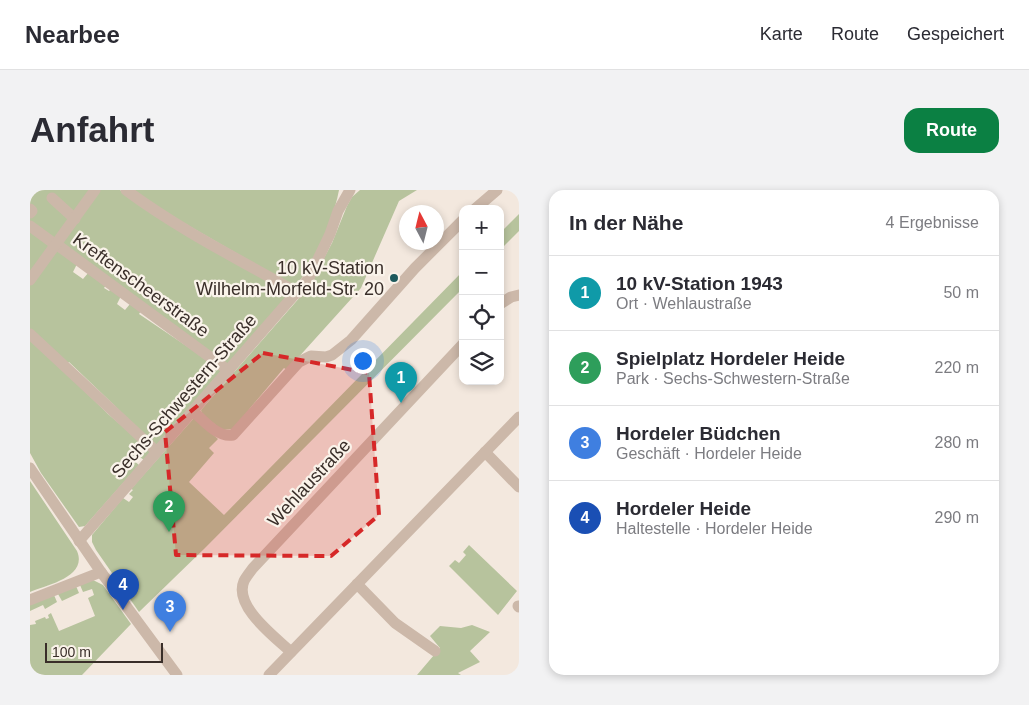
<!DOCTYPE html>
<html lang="de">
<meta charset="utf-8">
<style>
:root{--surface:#fff;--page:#f2f2f3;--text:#2b2b33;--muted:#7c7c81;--line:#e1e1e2;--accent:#0b8043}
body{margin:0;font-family:Helvetica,sans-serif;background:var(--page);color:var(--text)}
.controls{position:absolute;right:15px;top:15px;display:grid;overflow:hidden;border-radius:10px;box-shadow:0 2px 8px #0003}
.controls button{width:45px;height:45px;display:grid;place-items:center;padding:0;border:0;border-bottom:1px solid var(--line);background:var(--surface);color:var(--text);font:25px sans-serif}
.compass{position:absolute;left:369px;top:15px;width:45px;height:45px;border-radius:50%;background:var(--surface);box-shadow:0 2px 8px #0003;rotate:353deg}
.scale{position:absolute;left:15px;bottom:12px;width:118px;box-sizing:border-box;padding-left:5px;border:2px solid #392e29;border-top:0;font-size:14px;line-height:18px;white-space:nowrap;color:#392e29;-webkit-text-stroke:4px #faf3ea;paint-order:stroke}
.you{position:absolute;left:332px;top:170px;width:18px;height:18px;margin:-12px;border:4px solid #fff;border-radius:50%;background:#1a73e8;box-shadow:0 0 0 8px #1a73e833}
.badge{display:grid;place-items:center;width:32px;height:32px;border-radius:50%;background:var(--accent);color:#fff;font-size:16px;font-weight:700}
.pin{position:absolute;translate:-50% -41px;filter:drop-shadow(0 1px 2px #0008)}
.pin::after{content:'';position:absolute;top:26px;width:18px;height:15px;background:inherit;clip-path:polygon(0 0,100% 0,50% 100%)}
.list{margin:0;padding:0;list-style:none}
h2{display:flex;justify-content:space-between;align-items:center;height:65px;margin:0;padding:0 20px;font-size:21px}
h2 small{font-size:16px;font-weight:400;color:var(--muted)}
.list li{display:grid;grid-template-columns:32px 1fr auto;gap:15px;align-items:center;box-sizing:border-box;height:75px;padding:0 20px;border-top:1px solid var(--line)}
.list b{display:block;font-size:19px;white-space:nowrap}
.list p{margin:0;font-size:16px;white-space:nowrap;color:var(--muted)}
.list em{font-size:16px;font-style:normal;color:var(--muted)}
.icon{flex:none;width:28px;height:28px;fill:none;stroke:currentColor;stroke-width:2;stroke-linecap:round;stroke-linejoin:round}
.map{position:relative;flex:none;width:489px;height:485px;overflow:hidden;border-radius:15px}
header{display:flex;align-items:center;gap:30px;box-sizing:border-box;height:70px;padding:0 25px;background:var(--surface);border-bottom:1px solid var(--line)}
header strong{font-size:24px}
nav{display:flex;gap:28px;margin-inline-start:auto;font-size:18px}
.intro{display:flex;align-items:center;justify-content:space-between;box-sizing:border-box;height:120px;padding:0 30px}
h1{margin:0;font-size:35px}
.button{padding:12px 22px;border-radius:15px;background:var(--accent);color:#fff;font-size:18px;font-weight:700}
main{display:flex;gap:30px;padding:0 30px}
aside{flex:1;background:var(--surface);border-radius:15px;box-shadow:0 2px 8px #0003}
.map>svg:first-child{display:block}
.green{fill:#b7c39d}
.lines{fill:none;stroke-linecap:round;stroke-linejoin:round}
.minor{stroke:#ccb8a9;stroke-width:11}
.marked{fill:#d62828;fill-opacity:0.2;stroke:#d62828;stroke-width:4;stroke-dasharray:10 6;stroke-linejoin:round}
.poi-dot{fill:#1d595c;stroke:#faf3ea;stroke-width:2}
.labels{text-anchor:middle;stroke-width:4.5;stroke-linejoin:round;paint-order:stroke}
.poi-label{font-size:18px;fill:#392e29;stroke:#faf3ea;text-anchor:end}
.street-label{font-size:18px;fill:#392e29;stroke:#faf3ea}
</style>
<header>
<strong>Nearbee</strong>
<nav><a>Karte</a><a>Route</a><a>Gespeichert</a></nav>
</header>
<div class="intro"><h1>Anfahrt</h1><a class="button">Route</a></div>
<main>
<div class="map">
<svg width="489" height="485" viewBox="0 0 489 485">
<rect width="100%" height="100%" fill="#f3e8de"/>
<g class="green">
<path d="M0,0H61L0,85Z"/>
<path d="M68,0H90L103,10L260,103L196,176L30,54Z"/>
<path d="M102,0H309C303,32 285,72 265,97L121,14Z"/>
<path d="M330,0H387L369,11L331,98L257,180L254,178L221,217L204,239L192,240L172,224L171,220L278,98L302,53L317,16L322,7Z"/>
<path d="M489,24V41L470,60V43Z"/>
<path d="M26,59L47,74L43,82L53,89L59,82L76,95L74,98L79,101L81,99L91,106L87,114L95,120L100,114L111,121L109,124L192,180L125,257L84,215L39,172L36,174L0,140V95Z"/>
<path d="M433,81V98L175,358L109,422L66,360L62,352V345L93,308L99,312L103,307L99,304L103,300L101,299L164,228L188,249L179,258L184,263L159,292L194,325Z"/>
<path d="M0,148L78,224L121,261L114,270L107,265L103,270L109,275L55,336L49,337L11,283L0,263Z"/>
<path d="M0,291L47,361C58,387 17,395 0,402Z"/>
<path d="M439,355L487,401L468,425L419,376L425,370L429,373L436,365L433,362Z"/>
<path d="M63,390L73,395L101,434L52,485H0V435L6,434L5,431L15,427L16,429L19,428L18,425L21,423L29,441L65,426L58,408L64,405L62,399L53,402L50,395Z"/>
<path d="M46,396L49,403L32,411L28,404Z"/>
<path d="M24,405L27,412L15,419L13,415L0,421V415Z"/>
<path d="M442,435L460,442L440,461L450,472L428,483L431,485H387L410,458L400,446L410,436L431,438Z"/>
</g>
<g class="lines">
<g class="minor">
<path d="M96,0C150,40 210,70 268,103"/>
<path d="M22,8L45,29"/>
<path d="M0,19L2,21L0,23"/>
<path d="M445,19L467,0"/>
<path d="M0,36L26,55"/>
<path d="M26,54L199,181"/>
<path d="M0,90L65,0"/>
<path d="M470,114L481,107L489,105"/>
<path d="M0,144L127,262"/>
<path d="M163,221C174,231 188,248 203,245L269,172L281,166L296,167L302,165L321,150L385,78L433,30"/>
<path d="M455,262L489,297"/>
<path d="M0,278L71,382L147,485"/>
<path d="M49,351L279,88L300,44L308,21L320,0"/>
<path d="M327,394L365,433L405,461"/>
<path d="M0,410L71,382"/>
<path d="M488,416L489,417"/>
<path d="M261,462C245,447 203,416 214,391C216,387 220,382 223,378L433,154"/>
<path d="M239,485L489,227"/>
</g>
</g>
<path class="marked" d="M233,163L339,183L349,325L301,366L146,365L135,242Z"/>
<circle class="poi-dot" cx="364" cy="88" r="5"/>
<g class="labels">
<g class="poi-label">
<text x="354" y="84">10 kV-Station<tspan x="354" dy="21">Wilhelm-Morfeld-Str. 20</tspan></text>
</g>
<g class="street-label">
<text transform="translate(111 95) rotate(36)" y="6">Kreftenscheerstraße</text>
<text transform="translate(154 206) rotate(-49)" y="6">Sechs-Schwestern-Straße</text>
<text transform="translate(279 293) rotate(-47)" y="6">Wehlaustraße</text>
</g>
</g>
</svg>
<div class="controls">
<button>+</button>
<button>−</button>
<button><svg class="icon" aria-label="locate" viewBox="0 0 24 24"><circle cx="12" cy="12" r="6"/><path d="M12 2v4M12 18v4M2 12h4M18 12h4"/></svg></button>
<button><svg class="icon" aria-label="layers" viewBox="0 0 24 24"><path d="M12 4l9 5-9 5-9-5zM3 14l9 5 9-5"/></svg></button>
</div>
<svg class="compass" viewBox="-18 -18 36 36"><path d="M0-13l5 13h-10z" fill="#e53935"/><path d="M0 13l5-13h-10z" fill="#7c7c81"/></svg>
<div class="scale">100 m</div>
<div class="you"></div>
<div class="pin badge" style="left:371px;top:213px;background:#0f9aa8">1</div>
<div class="pin badge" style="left:139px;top:342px;background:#2e9e5b">2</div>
<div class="pin badge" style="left:140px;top:442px;background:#3f7fe0">3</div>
<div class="pin badge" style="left:93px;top:420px;background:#1a4fb4">4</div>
</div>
<aside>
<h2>In der Nähe<small>4 Ergebnisse</small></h2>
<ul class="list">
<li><span class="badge" style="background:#0f9aa8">1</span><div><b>10 kV-Station 1943</b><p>Ort · Wehlaustraße</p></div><em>50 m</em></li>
<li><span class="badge" style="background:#2e9e5b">2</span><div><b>Spielplatz Hordeler Heide</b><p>Park · Sechs-Schwestern-Straße</p></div><em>220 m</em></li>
<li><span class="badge" style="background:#3f7fe0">3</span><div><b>Hordeler Büdchen</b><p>Geschäft · Hordeler Heide</p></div><em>280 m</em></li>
<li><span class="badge" style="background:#1a4fb4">4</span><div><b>Hordeler Heide</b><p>Haltestelle · Hordeler Heide</p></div><em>290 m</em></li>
</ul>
</aside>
</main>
